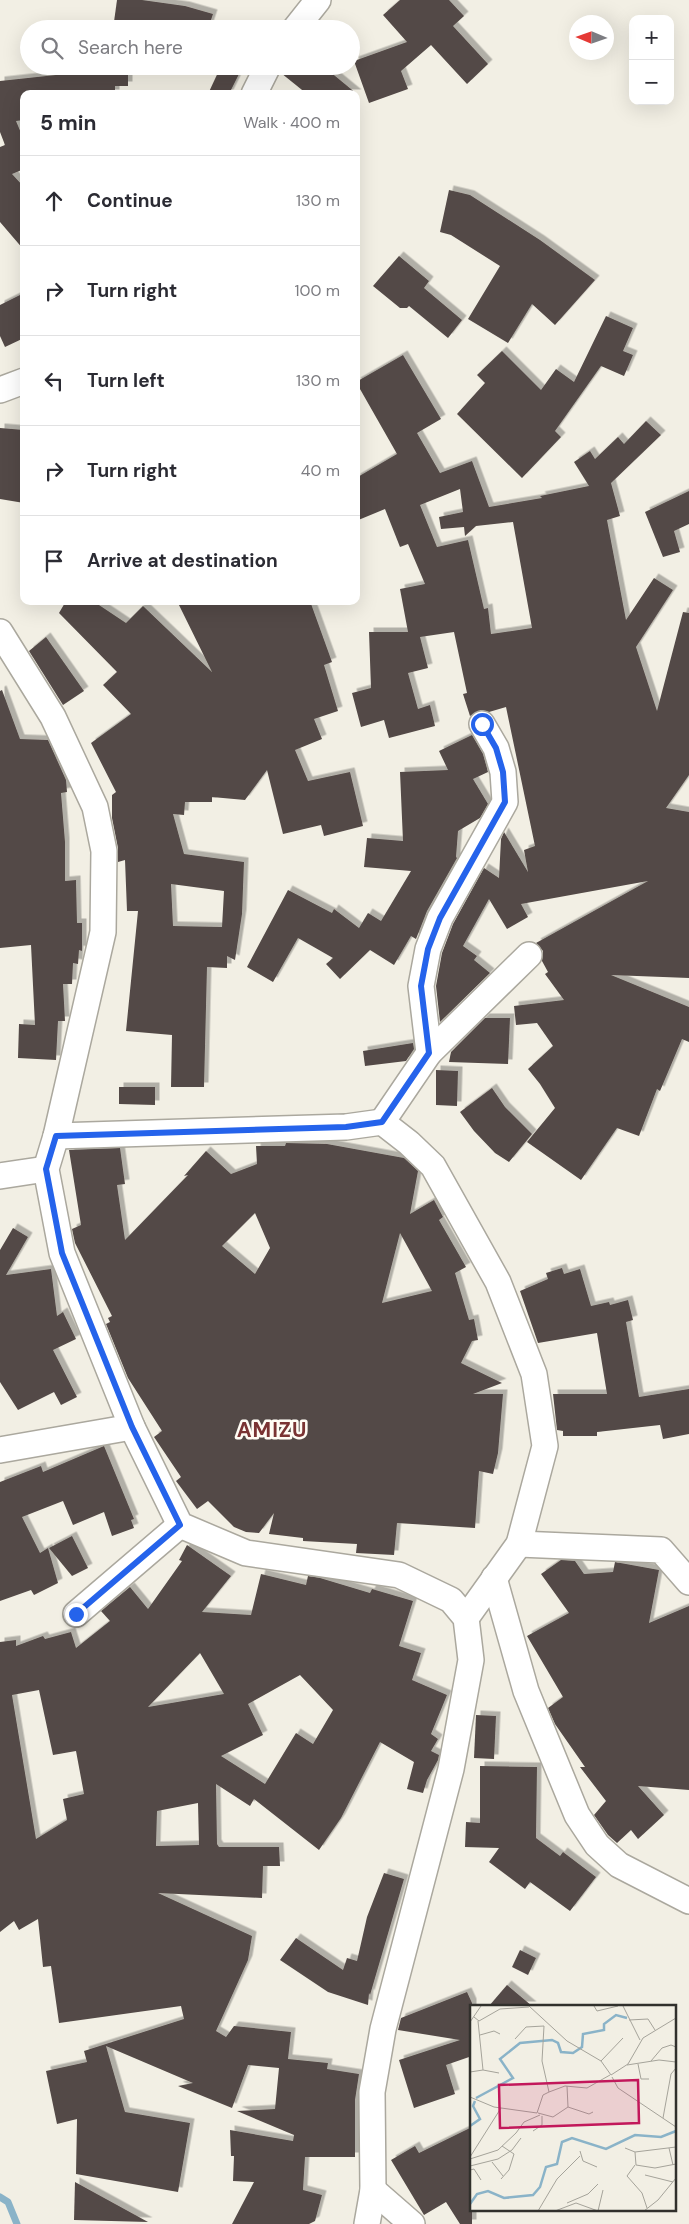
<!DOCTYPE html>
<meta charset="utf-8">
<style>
:root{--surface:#fff;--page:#f2f2f3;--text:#2b2b33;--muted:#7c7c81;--line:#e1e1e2}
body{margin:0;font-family:"DM Sans",sans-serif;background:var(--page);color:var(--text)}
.controls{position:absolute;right:15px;top:15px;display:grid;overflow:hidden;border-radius:10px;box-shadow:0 5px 20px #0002}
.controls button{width:45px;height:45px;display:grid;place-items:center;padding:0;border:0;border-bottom:1px solid var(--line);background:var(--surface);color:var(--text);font:25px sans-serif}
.compass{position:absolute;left:569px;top:15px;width:45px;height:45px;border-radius:50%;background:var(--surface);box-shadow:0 5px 20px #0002;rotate:272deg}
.stop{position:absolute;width:15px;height:15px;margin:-11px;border:4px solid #2563eb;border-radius:50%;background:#fff}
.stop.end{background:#2563eb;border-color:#fff;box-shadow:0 1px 5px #0008}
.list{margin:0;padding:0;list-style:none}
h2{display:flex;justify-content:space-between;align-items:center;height:65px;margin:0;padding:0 20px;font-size:21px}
h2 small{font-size:16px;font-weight:400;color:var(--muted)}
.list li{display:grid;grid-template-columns:32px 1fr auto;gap:15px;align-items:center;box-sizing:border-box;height:90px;padding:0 20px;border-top:1px solid var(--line)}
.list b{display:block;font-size:19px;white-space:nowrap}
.list em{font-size:16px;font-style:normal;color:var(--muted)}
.icon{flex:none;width:28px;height:28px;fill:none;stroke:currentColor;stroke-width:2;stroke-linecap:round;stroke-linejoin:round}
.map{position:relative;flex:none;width:689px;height:2224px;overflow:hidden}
.search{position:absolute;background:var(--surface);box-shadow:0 5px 20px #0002;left:20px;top:20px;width:340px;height:55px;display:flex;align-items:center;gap:12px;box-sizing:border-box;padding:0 18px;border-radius:28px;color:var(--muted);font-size:19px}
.panel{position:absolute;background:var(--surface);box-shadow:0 5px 20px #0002;left:20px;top:90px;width:340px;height:515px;border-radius:10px}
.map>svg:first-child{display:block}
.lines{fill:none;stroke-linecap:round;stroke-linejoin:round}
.stream{stroke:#8ab3c8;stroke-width:7}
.building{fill:#534946;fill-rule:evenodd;filter:url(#shadow)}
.minor-casing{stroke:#aba89e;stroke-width:28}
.minor{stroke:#fff;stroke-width:25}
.route{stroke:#2563eb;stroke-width:6}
.labels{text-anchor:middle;stroke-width:5;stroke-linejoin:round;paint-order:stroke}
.district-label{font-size:21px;font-weight:bold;letter-spacing:1px;fill:#7a3333;stroke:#fffcf4}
.inset-river{fill:none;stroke:#8ab3c8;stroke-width:2.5}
.inset-road{fill:none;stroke:#a5a39a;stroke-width:1}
.view{fill:#c2185b;fill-opacity:0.15;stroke:#c2185b;stroke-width:2.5}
.inset-edge{fill:none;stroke:#31302c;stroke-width:2.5}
</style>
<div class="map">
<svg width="689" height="2224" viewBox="0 0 689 2224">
<defs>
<filter id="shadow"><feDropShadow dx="4.5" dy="-4.5" stdDeviation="0" flood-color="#0004"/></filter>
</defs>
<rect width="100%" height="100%" fill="#f2efe4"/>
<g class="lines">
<path class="stream" d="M0,2197L8,2202L17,2224"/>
</g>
<g class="building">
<path d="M117,0H142L185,6L213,14L208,29H113Z"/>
<path d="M400,0H449L464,16L453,26L488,64L467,84L431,45L401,71L408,89L369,103L354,61L407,42L383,15Z"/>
<path d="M65,66H128V86H115V94H24V120L16,121L24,140V169L12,174L24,187V250L0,222V147L5,145L0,132V81L65,74Z"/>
<path d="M221,66H243L229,94H208Z"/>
<path d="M282,66H323L357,94H307L281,73Z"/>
<path d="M449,190L470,195L540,240L595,280L555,325L532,304L508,343L468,319L500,266L451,235L440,232Z"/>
<path d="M399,256L429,281L424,288L462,320L448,338L409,306L407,308H400L373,286Z"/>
<path d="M24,293V338L5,347L0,336V305Z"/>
<path d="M606,316L633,328L623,351L633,355L624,376L601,366L555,431L561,437L522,478L457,414L485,383L477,375L502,351L541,390L556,369L574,382Z"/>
<path d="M403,355L441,419L417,433L440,473L472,461L489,507L542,498L540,496L589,486L574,462L590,451L595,459L618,437L624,444L646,421L661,435L611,483L620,516L607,520L626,620L654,578L673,590L636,647L657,711L683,612L689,613V775L666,808L689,812V978L611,975L689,1007V1042L682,1039L660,1091L657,1089L639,1136L617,1128L581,1180L527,1142L555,1108L540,1084L528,1069L553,1046L537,1023L516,1025L514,1006L564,1000L545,974L548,972L542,961L543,951L536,943L648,881L521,904L528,917L507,929L489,899L463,946L477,956L474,960L490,973L440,1022L436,986L442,953L453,924L484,868L499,878L501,839L504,832L528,872L524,850L535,846L506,707L489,712L481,710L470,716L463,694L467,693L454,632L420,637L428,668L408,673L418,709L430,705L435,726L389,738L384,720L361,727L352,693L371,688L369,632H408L400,589L425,584L408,544L400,547L385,509L356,521V478L397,454L356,382ZM460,489L463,512L439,517L441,529L464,527L465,536L476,526L513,522L532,628L491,634L488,608L484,609L468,540L437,547L420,505Z"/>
<path d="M0,428L24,430V503L0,499Z"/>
<path d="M689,491V524L674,531L680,552L663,557L645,512Z"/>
<path d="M66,601H93L126,623L143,606L212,672L177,601H310L332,662L324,665L338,711L314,719L322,739L295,750L308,781L350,772L363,826L324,836L321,825L283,834L267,770L245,800L212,797V802H185L184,815L173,814L184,854L244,862L242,914L235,960L227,956V968L207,967L204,1087H171L172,1035L126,1031L138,911H127L125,860L118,862V848L112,818V795L116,792L91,743L131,714L103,685L117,672L59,613ZM171,884L224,891L222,927L173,926Z"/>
<path d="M46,637L84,691L63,705L29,651Z"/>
<path d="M2,690L20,739L48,740L66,780L67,792L61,793L65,842V881L76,880L77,923H82V951L79,950L78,964L73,963L72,984H63L65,1021H58L56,1060L18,1058L19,1024L35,1025L31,945L0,948V691Z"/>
<path d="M472,735L483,754L488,772L473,779L488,804L480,818L458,831L456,857L457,858L427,911L416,939L411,936L394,965L370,950L340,979L326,964L333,958L298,938L273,982L247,967L288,890L332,913L334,909L359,928L368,913L381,921L411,871L364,867L367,838L403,841L400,772L448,770L439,751Z"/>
<path d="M485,1018H510L508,1064L449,1062L451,1052Z"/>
<path d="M413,1043L414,1049L406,1061L365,1066L363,1051Z"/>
<path d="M436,1070L458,1071L457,1106L436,1105Z"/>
<path d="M119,1087H155V1105L119,1104Z"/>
<path d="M492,1088L505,1107L532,1134L509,1162L495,1153L474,1131L460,1112Z"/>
<path d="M286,1143L327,1144L404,1158L418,1171L410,1214L434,1200L443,1217L439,1220L466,1267L455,1273L469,1320L474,1319L478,1340L472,1341L461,1363L502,1383L473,1394H503L498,1453L493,1474L479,1471L475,1528L397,1523L394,1555L356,1553L357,1544L303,1541V1538L269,1534L274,1513L259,1533L246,1532L234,1527L208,1501L197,1509L176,1481L181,1477L154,1437L162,1431L128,1378L106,1324L110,1322L108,1318L112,1316L75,1243L72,1229L81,1225L69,1150L120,1148L125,1184L117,1185L125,1240L188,1175L184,1176L206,1151L231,1174L257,1164L256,1146H285ZM255,1213L270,1248L255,1274L222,1246ZM400,1233L432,1291L382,1303Z"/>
<path d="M13,1228L28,1237L6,1275L51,1269L57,1316L63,1312L76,1339L53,1350L77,1397L61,1405L54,1392L18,1410L0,1382V1250Z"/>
<path d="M562,1268L564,1274L580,1269L591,1306L609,1302L610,1305L628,1300L633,1320L626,1322L639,1397L689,1389V1434L663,1439L660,1425L597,1432V1436H563V1431L557,1430L553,1394H607L597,1333L538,1343L520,1291L548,1279L546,1273Z"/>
<path d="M104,1446L134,1519L131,1520L134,1528L112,1536L104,1512L73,1525L63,1501L22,1517L40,1553L48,1548L58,1583L34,1595L31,1590L0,1601V1482L41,1466L43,1472Z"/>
<path d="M72,1536L88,1568L72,1576L49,1548Z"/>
<path d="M187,1545L231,1576L202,1612L251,1615L261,1574L306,1585L308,1576L320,1578L370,1593L372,1589L413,1601L399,1646L421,1653L412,1680L447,1695L431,1734L438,1739L431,1751L439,1755L438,1760L427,1780L423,1793L407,1789L414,1762L380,1742L341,1818L319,1850L254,1799L250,1806L216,1784L217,1844L219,1847H279L280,1866H263L262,1898L158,1893L252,1936L248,1960L216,2031L226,2037L234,2026L291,2032L288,2059L328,2063L327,2069L359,2074L355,2100V2157H305L303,2190L322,2195L315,2221L309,2224H232L254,2182L233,2181L234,2156H231L230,2130L293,2141L294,2135L237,2111L275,2109L279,2068L248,2065L232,2108L178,2086L193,2083L106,2046L125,2112L190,2123L178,2192L76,2174L77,2119L57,2124L46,2071L87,2062L84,2051L184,2019L181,2006L59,2023L51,1966L43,1967L38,1919L19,1930L14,1921L0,1932V1642L16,1640V1646L43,1636L45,1639L71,1632L76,1648L110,1621L101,1611L130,1587L148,1609L182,1561L179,1560ZM200,1653L224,1694L148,1707ZM300,1675L333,1710L313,1744L296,1733L265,1784L221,1756L263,1735L248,1704ZM39,1690L53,1755L76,1751L84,1794L63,1799L67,1820L36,1839L12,1695ZM198,1803L199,1845L156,1846L157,1811Z"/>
<path d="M561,1560L575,1561L584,1574L613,1572L615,1562L659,1570L649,1623L689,1606V1790L638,1786L664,1815L638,1839L631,1830L617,1843L608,1835L594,1815L606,1801L580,1767H585L555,1724L548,1708L563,1697L527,1636L569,1613L541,1574Z"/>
<path d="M476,1715L496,1716L494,1759L474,1758Z"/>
<path d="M480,1766L537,1767L536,1838L560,1856L563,1852L596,1877L570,1911L530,1882L525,1889L489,1862L499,1848L465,1847L466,1822L480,1823Z"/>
<path d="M384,1873L404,1879L370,1995L369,1993L368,2005L328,1992L280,1960L296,1938L343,1970L347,1958L357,1961L367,1917Z"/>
<path d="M520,1950L536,1958L528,1975L512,1967Z"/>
<path d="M507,1985L532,2006H489Z"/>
<path d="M467,1992L472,2003V2056L446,2065L455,2094L414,2108L399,2060L460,2040L398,2030L401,2018Z"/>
<path d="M472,2127V2224H460L446,2202L424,2215L391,2160L415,2146L419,2153Z"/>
<path d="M75,2182L148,2222L74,2220Z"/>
</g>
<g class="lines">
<defs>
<g id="minor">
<path d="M295,29L318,0"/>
<path d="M254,94L268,66"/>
<path d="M0,390L24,381"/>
<path d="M0,632L53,717L95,807L104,851L103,932L56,1136L46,1169L62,1253L132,1427L180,1525L246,1553L399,1575L451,1600L466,1618L471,1660L451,1769L383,2029L372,2092L373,2190L367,2224"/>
<path d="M429,1053L529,955"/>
<path d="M382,1122L429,1053L421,986L428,949L440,918L505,802L503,772L496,748L482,724"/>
<path d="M56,1136L346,1127L382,1122L409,1143L433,1166L498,1282L534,1374L545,1446L519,1544L466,1618"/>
<path d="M0,1176L46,1169"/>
<path d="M0,1450L132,1427"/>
<path d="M519,1544L661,1550L689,1582"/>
<path d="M494,1578L526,1691L577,1815L597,1845L619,1865L689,1901"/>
<path d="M76,1614L180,1525"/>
<path d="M373,2190L412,2224"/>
</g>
</defs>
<use href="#minor" class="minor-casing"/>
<use href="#minor" class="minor"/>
</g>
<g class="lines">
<path class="route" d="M76,1614L180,1525L132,1427L62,1253L46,1169L56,1136L346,1127L382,1122L429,1053L421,986L428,949L440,918L505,802L503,772L496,748L482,724"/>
</g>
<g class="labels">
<g class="district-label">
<text x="272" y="1437">AMIZU</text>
</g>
</g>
<g transform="translate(470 2005)">
<rect width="206" height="206" fill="#f2efe4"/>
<path class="inset-river" d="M6,93L43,73L30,54L50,38L82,35L88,38L91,47L103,48L112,42L113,29L134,25V19L146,10L157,13M0,121L10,114L3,101L5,96M0,199L7,189L18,186L34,193L63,190L70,182L76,162L87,159L92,137L102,133L136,144L165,130L191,132L206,126"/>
<path class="inset-road" d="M59,1L97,36L131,56L141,70M124,1L127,6L148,1M153,1L170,35M4,12L9,16L30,4L59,2M159,15L178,14L185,25M8,16L13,65M0,17L11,1M74,21L72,56L79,87M10,30L24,26L30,29M45,34L56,22L74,21M131,56L153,33M181,56L192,43L201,40L206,42M168,59L171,74H179M157,60L189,55L206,57M0,67L13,65L29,68M141,70L158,59L173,33L206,13M142,72L148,83L206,122M97,81L98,102M0,92L24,102L67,108L73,90L79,87L95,81L117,83L140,70M98,102L119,109L123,107M68,108L83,112L98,102M193,113L201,69L206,63M63,126L72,120V111M155,143L165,147L206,142M199,143L203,160M110,146L113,156L127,162M165,147L166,160L185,163L206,159M0,152L31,103M0,154L28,145L46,128L54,117L70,110M22,157L33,171M165,160L157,171L172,188L177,203M0,161L28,154L42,145L51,133M0,165L4,164L11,175M175,170L203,177M31,174L39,165L44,149L32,141M97,198L118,189L128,179M68,206L87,174L110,151M85,206L106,198L128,206M128,206L133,185M174,206L188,195L206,173"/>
<path class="view" d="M168,75L169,118L30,123L29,80Z"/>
<rect width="206" height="206" class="inset-edge"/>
</g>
</svg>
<div class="controls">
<button>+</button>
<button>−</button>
</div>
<svg class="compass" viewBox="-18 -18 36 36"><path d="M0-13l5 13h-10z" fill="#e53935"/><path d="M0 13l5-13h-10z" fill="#7c7c81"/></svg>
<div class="stop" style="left:482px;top:724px"></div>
<div class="stop end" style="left:76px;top:1614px"></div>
<div class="search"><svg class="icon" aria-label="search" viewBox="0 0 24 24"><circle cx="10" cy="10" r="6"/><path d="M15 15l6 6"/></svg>Search here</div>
<section class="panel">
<h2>5 min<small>Walk · 400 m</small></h2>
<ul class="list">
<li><svg class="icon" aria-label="ahead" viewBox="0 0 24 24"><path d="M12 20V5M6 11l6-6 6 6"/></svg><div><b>Continue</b></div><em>130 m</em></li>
<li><svg class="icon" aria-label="right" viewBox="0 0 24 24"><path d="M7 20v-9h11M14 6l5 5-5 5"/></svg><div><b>Turn right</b></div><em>100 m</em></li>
<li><svg class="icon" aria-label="left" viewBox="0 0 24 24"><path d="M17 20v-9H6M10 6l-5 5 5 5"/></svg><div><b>Turn left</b></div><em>130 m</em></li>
<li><svg class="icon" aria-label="right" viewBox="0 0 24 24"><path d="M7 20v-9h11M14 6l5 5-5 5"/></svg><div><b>Turn right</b></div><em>40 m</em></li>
<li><svg class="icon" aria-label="arrive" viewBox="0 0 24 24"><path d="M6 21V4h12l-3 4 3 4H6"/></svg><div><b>Arrive at destination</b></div></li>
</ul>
</section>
</div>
